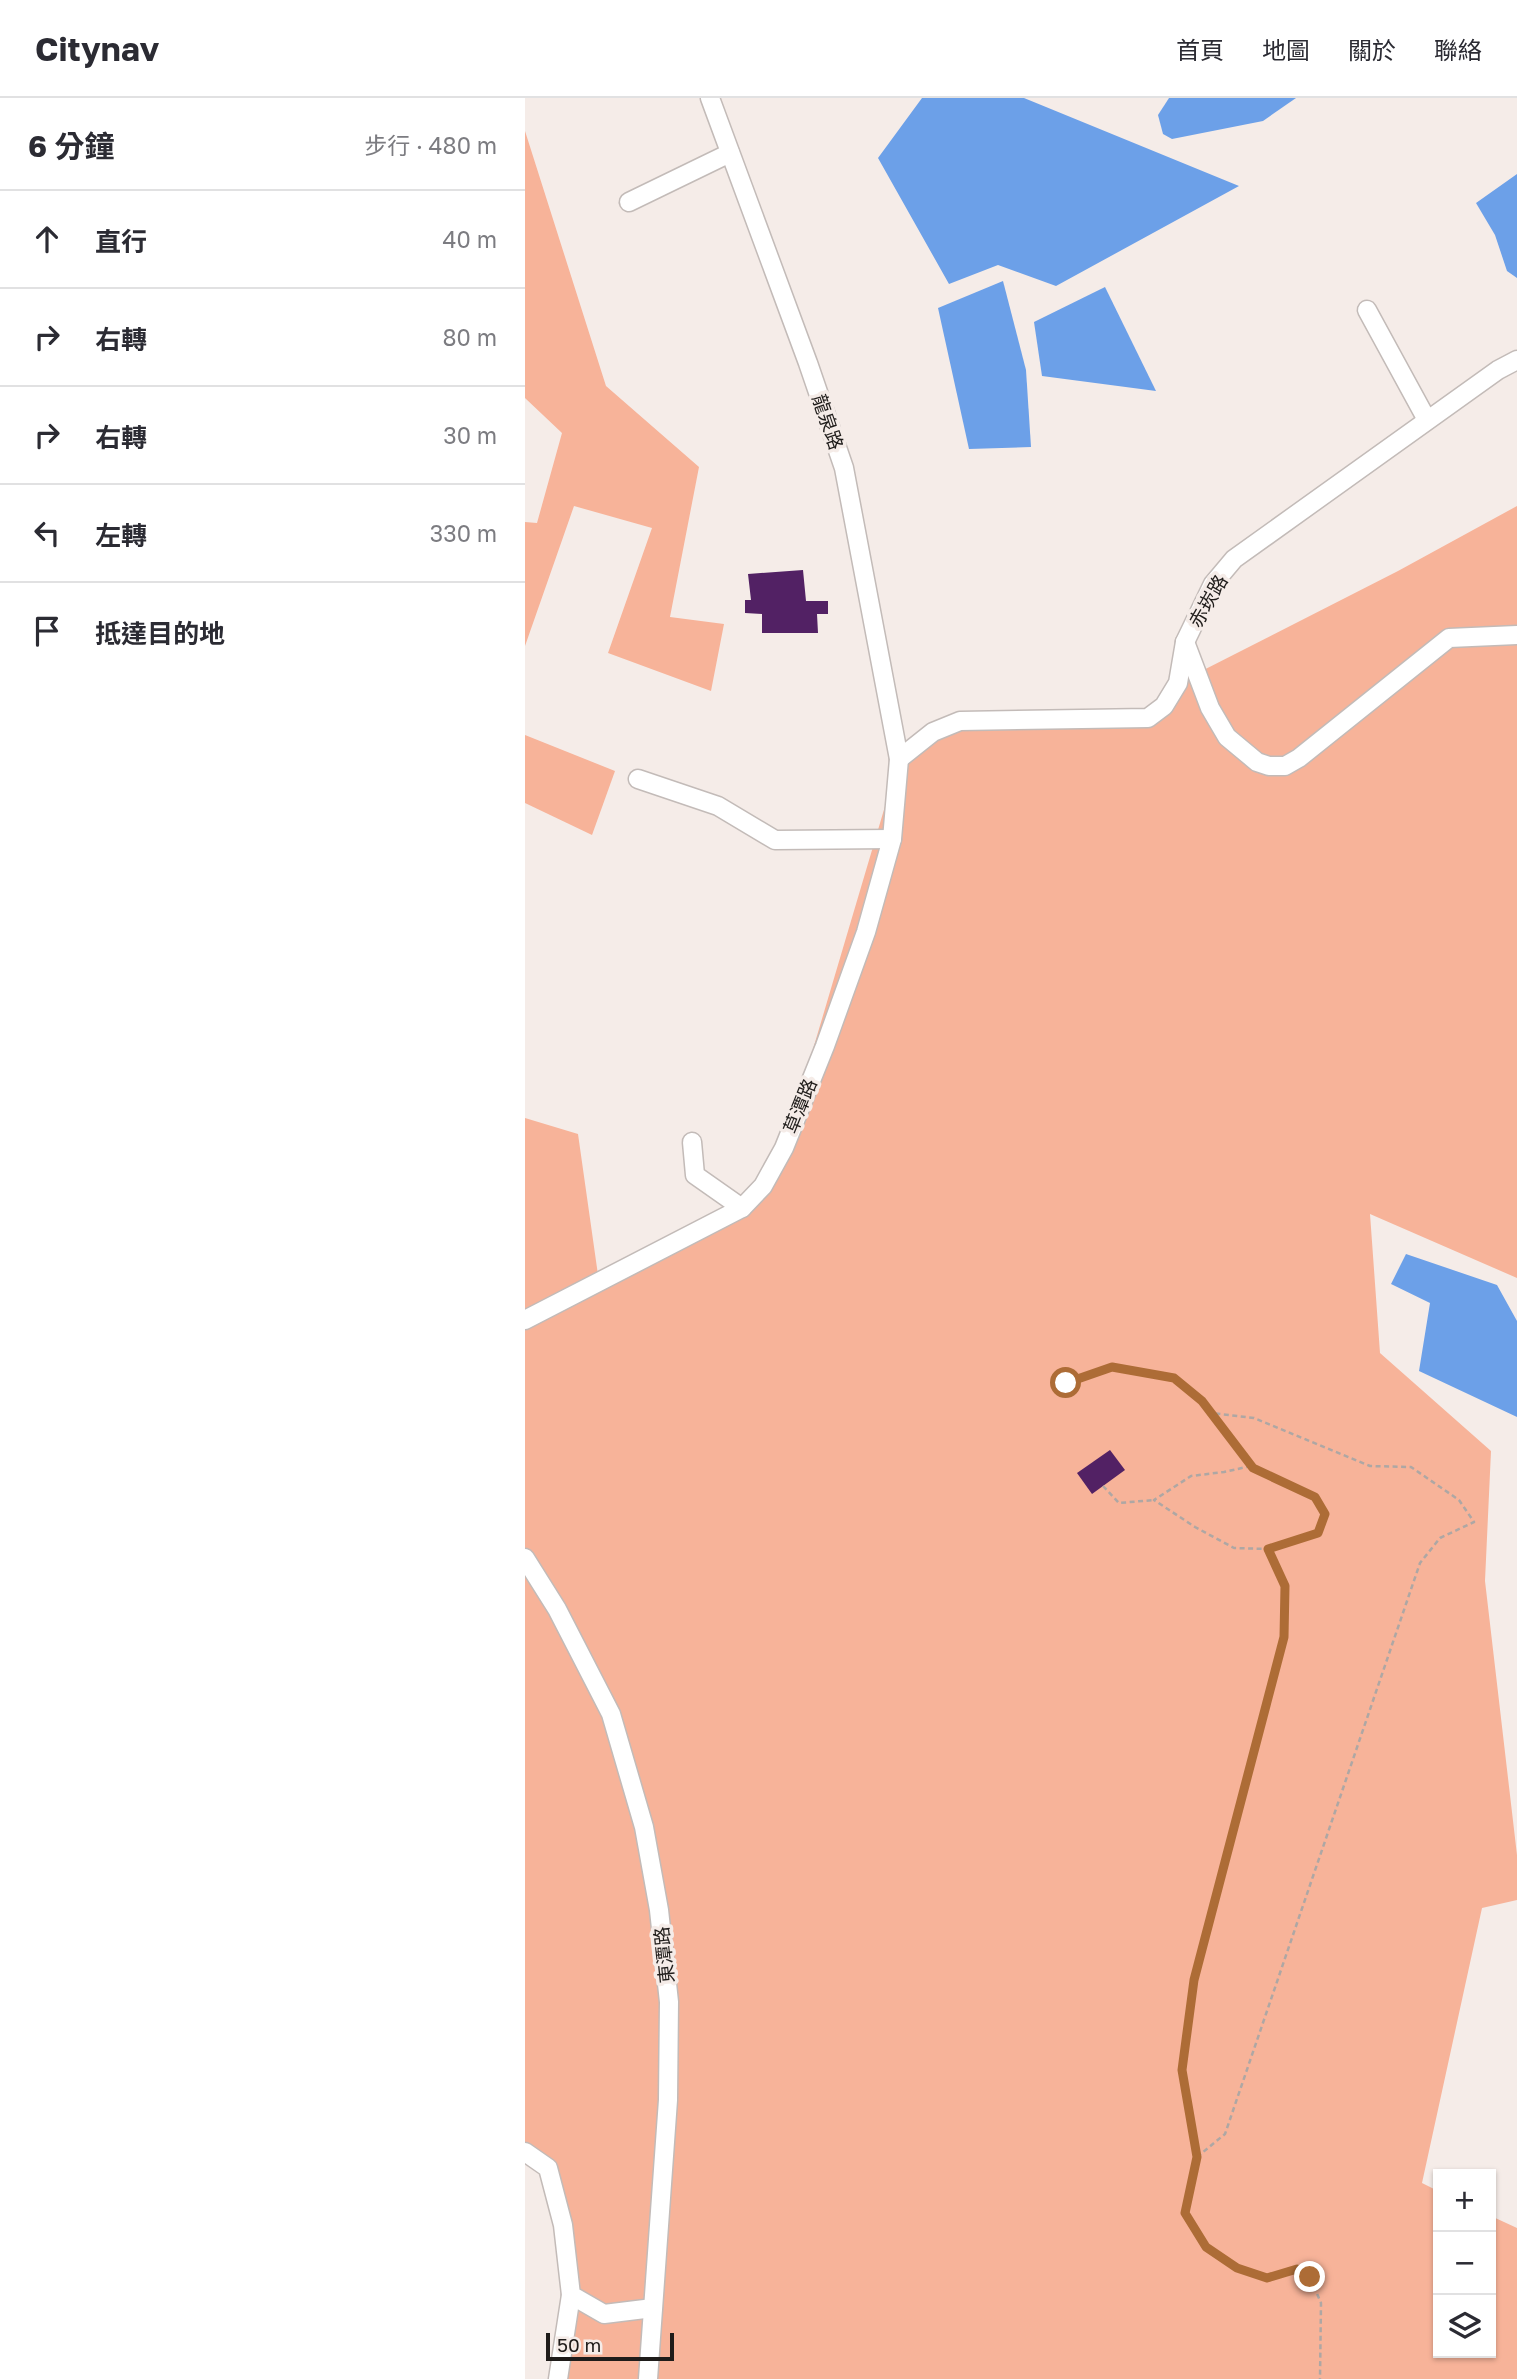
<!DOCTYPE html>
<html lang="zh-TW">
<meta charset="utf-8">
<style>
:root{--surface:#fff;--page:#f2f2f3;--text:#2b2b33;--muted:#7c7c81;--line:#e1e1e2}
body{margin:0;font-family:"Golos Text","Noto Sans TC",sans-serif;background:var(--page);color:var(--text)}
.controls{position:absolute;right:21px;bottom:21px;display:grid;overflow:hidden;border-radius:0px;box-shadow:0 2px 5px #0004}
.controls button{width:63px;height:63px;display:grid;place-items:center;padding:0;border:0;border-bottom:2px solid var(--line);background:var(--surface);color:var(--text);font:35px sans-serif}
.scale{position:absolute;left:21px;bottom:18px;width:128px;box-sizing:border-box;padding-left:7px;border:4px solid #1f1c1a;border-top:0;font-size:19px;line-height:24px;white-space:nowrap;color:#1f1c1a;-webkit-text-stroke:5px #f5ece8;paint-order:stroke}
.stop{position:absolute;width:21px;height:21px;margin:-16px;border:5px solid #ad6c36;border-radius:50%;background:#fff}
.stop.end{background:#ad6c36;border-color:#fff;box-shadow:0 2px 7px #0008}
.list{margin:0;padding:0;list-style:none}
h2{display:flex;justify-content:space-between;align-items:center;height:91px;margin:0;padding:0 28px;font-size:30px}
h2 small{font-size:23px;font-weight:400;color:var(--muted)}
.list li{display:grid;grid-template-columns:46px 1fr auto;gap:21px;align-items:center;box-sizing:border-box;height:98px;padding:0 28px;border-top:2px solid var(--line)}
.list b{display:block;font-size:26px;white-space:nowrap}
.list em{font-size:23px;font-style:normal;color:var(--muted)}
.icon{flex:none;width:38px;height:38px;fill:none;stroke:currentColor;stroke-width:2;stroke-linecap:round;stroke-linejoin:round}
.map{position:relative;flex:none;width:992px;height:2281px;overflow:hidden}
header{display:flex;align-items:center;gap:42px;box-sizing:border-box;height:98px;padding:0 35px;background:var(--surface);border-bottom:2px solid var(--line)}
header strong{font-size:33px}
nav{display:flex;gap:38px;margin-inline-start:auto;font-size:24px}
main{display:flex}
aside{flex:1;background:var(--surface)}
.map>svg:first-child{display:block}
.green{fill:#f7b399}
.water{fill:#6ca0e8}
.building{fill:#522164}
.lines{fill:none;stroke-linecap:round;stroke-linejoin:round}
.minor-casing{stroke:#c3bbb8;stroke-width:21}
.path{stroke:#aea7a4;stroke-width:2.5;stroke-dasharray:5 3.5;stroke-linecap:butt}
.minor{stroke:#fff;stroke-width:18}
.route{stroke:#ad6c36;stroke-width:9}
.labels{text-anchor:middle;stroke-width:7;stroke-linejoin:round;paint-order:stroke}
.street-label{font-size:19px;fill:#1f1c1a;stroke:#f5ece8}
</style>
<header>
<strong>Citynav</strong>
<nav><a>首頁</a><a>地圖</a><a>關於</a><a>聯絡</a></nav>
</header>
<main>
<aside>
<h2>6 分鐘<small>步行 · 480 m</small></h2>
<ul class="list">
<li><svg class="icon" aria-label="ahead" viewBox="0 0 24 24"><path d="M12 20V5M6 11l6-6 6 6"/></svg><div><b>直行</b></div><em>40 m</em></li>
<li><svg class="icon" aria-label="right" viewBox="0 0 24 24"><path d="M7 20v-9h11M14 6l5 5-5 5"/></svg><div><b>右轉</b></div><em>80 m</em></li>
<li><svg class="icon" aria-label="right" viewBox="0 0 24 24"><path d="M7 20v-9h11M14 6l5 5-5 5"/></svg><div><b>右轉</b></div><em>30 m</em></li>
<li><svg class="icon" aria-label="left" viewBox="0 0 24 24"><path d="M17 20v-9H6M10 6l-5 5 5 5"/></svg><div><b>左轉</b></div><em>330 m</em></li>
<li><svg class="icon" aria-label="arrive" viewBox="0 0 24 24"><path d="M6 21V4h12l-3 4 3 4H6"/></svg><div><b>抵達目的地</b></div></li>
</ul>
</aside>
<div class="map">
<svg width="992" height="2281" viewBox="0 0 992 2281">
<rect width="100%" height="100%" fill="#f5ece8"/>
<g class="green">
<path d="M0,33L81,288L174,369L145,519L199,526L186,593L83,555L127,430L49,408L0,548V424L12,425L37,335L0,300Z"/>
<path d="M992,408V1180L845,1116L855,1255L966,1353L960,1483L992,1757V1802L957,1810L897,2085L913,2093V2255H966V2118L992,2130V2281H31L46,2197L23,2070L0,2054V1020L53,1036L74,1184L217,1110L259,1049L374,661L408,634L599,621L639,608L653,585L873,473Z"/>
<path d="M0,637L90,673L67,737L0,705Z"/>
</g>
<g class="water">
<path d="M397,0H499L714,88L531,188L473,167L424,186L353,60Z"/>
<path d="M644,0H771L738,23L647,41L638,36L633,17Z"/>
<path d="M992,76V180L982,173L970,137L951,105Z"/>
<path d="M478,183L501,272L506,349L444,351L413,210Z"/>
<path d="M580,189L631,293L517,278L509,224Z"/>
<path d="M881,1156L972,1187L992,1223V1319L894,1273L905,1205L866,1186Z"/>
</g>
<g class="building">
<path d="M278,472L281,503H303V516H292L293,535H237V516L220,515V502H226L223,476Z"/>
<path d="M585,1352L600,1372L567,1396L552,1375Z"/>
</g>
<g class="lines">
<defs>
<g id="minor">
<path d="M104,104L205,55"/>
<path d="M842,212L902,322"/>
<path d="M660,544L685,610L702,639L732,664L744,668H760L774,660L924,540L992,537"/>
<path d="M374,661L408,634L435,623L623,620L639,608L653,585L660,544L688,486L709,461L973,272L992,262"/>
<path d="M113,681L193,708L250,742L367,741"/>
<path d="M167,1044L170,1077L217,1110"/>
<path d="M0,1222L217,1110L238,1088L259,1050L300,948L341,834L367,741L374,661L319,370L283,265L185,0"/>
<path d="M0,1460L32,1511L86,1616L119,1729L134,1812L144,1904L143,2002L123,2281"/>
<path d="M0,2054L23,2070L38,2127L46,2197L79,2216L128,2210"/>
<path d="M33,2281L46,2197"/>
</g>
</defs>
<use href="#minor" class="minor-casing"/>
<g class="path">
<path d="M541,1285L587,1269L648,1280L677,1303L728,1370L790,1399L800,1416L793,1435L743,1451L760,1488L759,1539L669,1882L657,1972L672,2059L660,2115L681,2149L712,2170L742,2180L772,2171L785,2179L796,2205L795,2281"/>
<path d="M726,1368L699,1374L666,1378L629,1402L670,1429L709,1450L741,1451"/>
<path d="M578,1388L594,1405L629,1402"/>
<path d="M672,2059L700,2036L895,1465L915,1440L949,1424L934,1402L886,1369L845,1368L729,1320L686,1315"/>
</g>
<use href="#minor" class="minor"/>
</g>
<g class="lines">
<path class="route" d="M541,1285L587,1269L649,1280L677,1303L728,1370L790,1399L800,1416L793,1435L743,1451L760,1488L759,1539L669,1882L657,1972L672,2059L660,2115L681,2149L712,2170L742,2180L772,2171L785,2179"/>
</g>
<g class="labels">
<g class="street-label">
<text transform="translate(303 324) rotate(71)" y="7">龍泉路</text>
<text transform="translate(683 503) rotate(-60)" y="7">赤崁路</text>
<text transform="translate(275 1008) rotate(-68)" y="7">草潭路</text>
<text transform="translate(139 1857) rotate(-96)" y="7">東潭路</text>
</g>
</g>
</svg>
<div class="controls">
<button>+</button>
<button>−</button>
<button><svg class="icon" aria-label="layers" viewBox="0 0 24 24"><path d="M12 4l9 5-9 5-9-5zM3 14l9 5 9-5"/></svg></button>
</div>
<div class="scale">50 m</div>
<div class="stop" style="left:541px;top:1285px"></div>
<div class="stop end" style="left:785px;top:2179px"></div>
</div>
</main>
